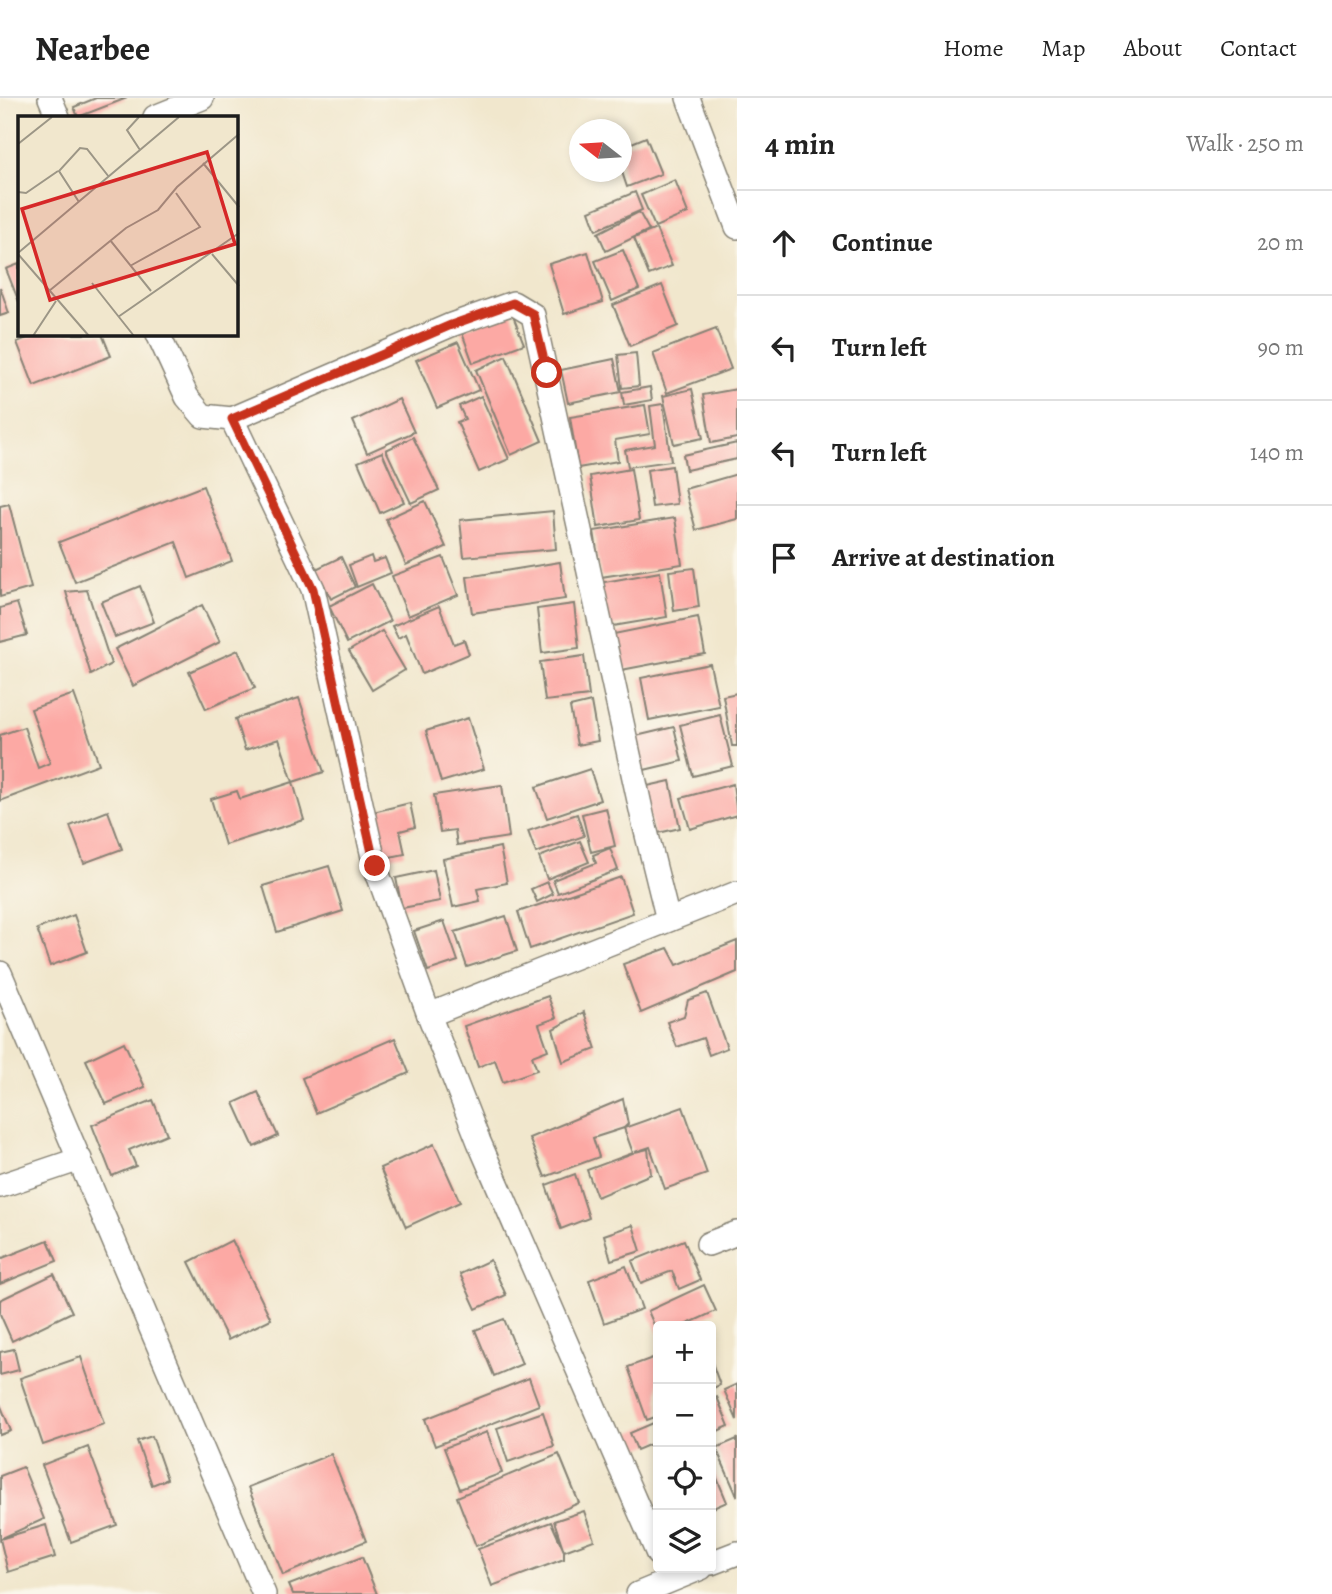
<!DOCTYPE html>
<meta charset="utf-8">
<style>
:root{--surface:#fff;--page:#f6f6f6;--text:#222;--muted:#767676;--line:#e0e0e0}
body{margin:0;font-family:Alegreya,serif;background:var(--page);color:var(--text)}
.controls{position:absolute;right:21px;bottom:21px;display:grid;overflow:hidden;border-radius:7px;box-shadow:0 4px 10px #0003}
.controls button{width:63px;height:63px;display:grid;place-items:center;padding:0;border:0;border-bottom:2px solid var(--line);background:var(--surface);color:var(--text);font:35px sans-serif}
.compass{position:absolute;left:569px;top:21px;width:63px;height:63px;border-radius:50%;background:var(--surface);box-shadow:0 4px 10px #0003;rotate:287deg}
.stop{position:absolute;width:21px;height:21px;margin:-16px;border:5px solid #c8321e;border-radius:50%;background:#fff}
.stop.end{background:#c8321e;border-color:#fff;box-shadow:0 2px 7px #0008}
.list{margin:0;padding:0;list-style:none}
h2{display:flex;justify-content:space-between;align-items:center;height:91px;margin:0;padding:0 28px;font-size:30px}
h2 small{font-size:23px;font-weight:400;color:var(--muted)}
.list li{display:grid;grid-template-columns:46px 1fr auto;gap:21px;align-items:center;box-sizing:border-box;height:105px;padding:0 28px;border-top:2px solid var(--line)}
.list b{display:block;font-size:26px;white-space:nowrap}
.list em{font-size:23px;font-style:normal;color:var(--muted)}
.icon{flex:none;width:38px;height:38px;fill:none;stroke:currentColor;stroke-width:2;stroke-linecap:round;stroke-linejoin:round}
.map{position:relative;flex:none;width:737px;height:1496px;overflow:hidden}
header{display:flex;align-items:center;gap:42px;box-sizing:border-box;height:98px;padding:0 35px;background:var(--surface);border-bottom:2px solid var(--line)}
header strong{font-size:33px}
nav{display:flex;gap:38px;margin-inline-start:auto;font-size:24px}
main{display:flex}
aside{flex:1;background:var(--surface)}
.map>svg:first-child{display:block}
.building{fill:#fca9a4}
.lines{fill:none;stroke-linecap:round;stroke-linejoin:round}
.street-casing{stroke:#868274;stroke-width:26}
.street{stroke:#fff;stroke-width:23}
.route{stroke:#c8321e;stroke-width:9}
.inset-road{fill:none;stroke:#9c9686;stroke-width:2}
.view{fill:#d62828;fill-opacity:0.15;stroke:#d62828;stroke-width:3.5}
.inset-edge{fill:none;stroke:#1c1c1c;stroke-width:3.5}
</style>
<header>
<strong>Nearbee</strong>
<nav><a>Home</a><a>Map</a><a>About</a><a>Contact</a></nav>
</header>
<main>
<div class="map">
<svg width="737" height="1496" viewBox="0 0 737 1496">
<rect width="100%" height="100%" fill="#fbf7ec"/>
<filter id="ink" filterUnits="userSpaceOnUse"><feTurbulence type="fractalNoise" baseFrequency=".0143" numOctaves="2"/><feDisplacementMap in="SourceGraphic" scale="14" xChannelSelector="R" yChannelSelector="G"/><feConvolveMatrix kernelMatrix="1 2 1 2 8 2 1 2 1" color-interpolation-filters="sRGB"/></filter>
<filter id="wash" filterUnits="userSpaceOnUse"><feTurbulence type="fractalNoise" baseFrequency=".00686" numOctaves="4" result="noise"/><feDisplacementMap in="SourceGraphic" scale="28" xChannelSelector="R" yChannelSelector="G"/><feGaussianBlur stdDeviation="1.57" result="paint"/><feColorMatrix in="noise" values="0 0 0 0 0 0 0 0 0 0 0 0 0 0 0 0 0 1.4 0 .05"/><feComposite in="paint" operator="in"/></filter>
<g filter="url(#wash)">
<rect width="100%" height="100%" fill="#f1e7cd"/>
<g id="blocks">
<g class="building">
<path d="M96,0H127L78,19L74,9Z"/>
<path d="M646,39L661,76L627,89L622,74V49Z"/>
<path d="M675,82L688,115L655,129L641,97Z"/>
<path d="M635,94L642,112L596,132L589,113Z"/>
<path d="M639,114L649,132L606,153L598,135Z"/>
<path d="M656,131L672,168L649,177L634,140Z"/>
<path d="M623,152L639,191L612,203L595,163Z"/>
<path d="M588,154L603,204L564,216L549,166Z"/>
<path d="M19,166V204L6,171Z"/>
<path d="M662,187L678,228L630,248L613,207Z"/>
<path d="M0,189L9,215L0,218Z"/>
<path d="M511,213L524,246L473,265L461,232Z"/>
<path d="M716,231L731,271L667,295L653,255Z"/>
<path d="M37,236H102L111,258L34,288L17,244Z"/>
<path d="M458,244L479,292L437,310L416,262Z"/>
<path d="M636,255L639,288L622,290L618,257Z"/>
<path d="M506,258L542,343L511,357L476,272Z"/>
<path d="M614,261L621,294L568,305L561,272Z"/>
<path d="M650,289L652,302L624,307L622,294Z"/>
<path d="M692,291L703,340L674,346L663,298Z"/>
<path d="M737,291V340L711,345L703,297Z"/>
<path d="M481,298L509,361L479,374L457,324L465,321L459,308Z"/>
<path d="M399,301L414,334L367,355L353,323Z"/>
<path d="M663,306L671,363L628,369L625,352L655,347L650,308Z"/>
<path d="M645,307L650,336L615,342L618,363L578,370L570,319Z"/>
<path d="M413,339L439,392L411,405L386,352Z"/>
<path d="M737,345V361L686,372L683,357Z"/>
<path d="M382,354L404,404L380,415L358,364Z"/>
<path d="M672,368L677,406L652,409L647,372Z"/>
<path d="M631,371L639,422L598,429L590,378Z"/>
<path d="M737,376V421L696,432L685,391Z"/>
<path d="M203,388L232,463L189,480L176,444L75,484L59,444Z"/>
<path d="M425,403L446,449L406,467L386,421Z"/>
<path d="M9,406L31,490L0,499V408Z"/>
<path d="M553,413L556,451L464,459L460,422Z"/>
<path d="M675,420L682,466L601,479L594,433Z"/>
<path d="M371,458L373,464L385,460L391,475L357,489L349,467Z"/>
<path d="M341,459L355,489L331,501L316,471Z"/>
<path d="M443,459L458,497L408,518L392,478Z"/>
<path d="M560,464L565,501L472,515L467,479Z"/>
<path d="M694,470L699,509L674,513L669,473Z"/>
<path d="M660,474L667,519L607,529L599,485Z"/>
<path d="M372,486L390,523L347,545L329,508Z"/>
<path d="M140,488L154,524L115,539L101,504Z"/>
<path d="M87,492L111,566L91,577L66,494Z"/>
<path d="M17,505L27,537L0,544V510Z"/>
<path d="M574,506L579,550L542,555L537,511Z"/>
<path d="M202,507L220,544L133,588L115,551Z"/>
<path d="M439,508L454,546L464,542L469,556L422,576L406,536L398,540L392,528Z"/>
<path d="M698,519L705,556L616,573L609,537Z"/>
<path d="M382,533L405,572L372,592L349,553Z"/>
<path d="M238,552L255,590L206,611L189,574Z"/>
<path d="M584,558L589,598L545,603L540,564Z"/>
<path d="M710,566L719,608L649,622L641,580Z"/>
<path d="M737,595V648H732L723,598Z"/>
<path d="M74,596L99,666L0,703V637L24,629L38,670L50,665L31,611Z"/>
<path d="M299,600L324,674L293,684L304,722L225,747L211,701L237,693L240,701L293,684L279,641L245,652L235,621Z"/>
<path d="M591,604L598,643L577,647L570,609Z"/>
<path d="M720,617L733,668L693,678L680,627Z"/>
<path d="M468,620L484,671L441,684L426,633Z"/>
<path d="M674,629L682,663L640,673L632,639Z"/>
<path d="M590,671L600,702L547,720L536,689Z"/>
<path d="M670,683L680,730L654,736L643,689Z"/>
<path d="M733,686L737,717L690,731L681,700Z"/>
<path d="M502,687L509,739L457,747L455,732L440,734L434,697Z"/>
<path d="M410,705L415,729L400,733L405,756L380,761L369,715Z"/>
<path d="M606,710L615,748L591,754L582,716Z"/>
<path d="M108,713L122,751L84,765L70,728Z"/>
<path d="M577,716L584,738L536,755L528,733Z"/>
<path d="M580,743L589,764L547,781L539,759Z"/>
<path d="M500,749L507,785L477,791L480,803L453,809L443,761Z"/>
<path d="M610,750L618,772L558,795L553,782L596,765L593,757Z"/>
<path d="M329,768L343,813L277,834L263,788Z"/>
<path d="M434,772L440,803L402,810L396,780Z"/>
<path d="M621,779L633,815L530,851L518,814Z"/>
<path d="M547,784L553,796L537,804L531,791Z"/>
<path d="M74,817L87,854L50,868L37,831Z"/>
<path d="M506,818L517,853L467,869L455,834Z"/>
<path d="M444,823L458,863L428,873L414,833Z"/>
<path d="M737,843V874L641,915L623,866L668,850L677,867Z"/>
<path d="M707,895L727,950L709,957L703,940L677,949L667,924L684,918L688,902Z"/>
<path d="M548,898L556,920L539,926L548,952L532,958L537,972L503,984L495,962L478,969L464,928Z"/>
<path d="M584,914L596,951L563,964L553,931Z"/>
<path d="M395,940L409,975L316,1015L302,980Z"/>
<path d="M124,944L145,989L106,1006L86,962Z"/>
<path d="M258,994L278,1038L254,1049L234,1005Z"/>
<path d="M623,1001L628,1026L624,1030L593,1040L599,1059L545,1079L529,1040Z"/>
<path d="M153,1002L167,1036L129,1052L136,1068L112,1078L92,1027Z"/>
<path d="M683,1009L707,1076L665,1091L650,1049L635,1054L648,1051L651,1076L597,1099L587,1072L633,1055L624,1030Z"/>
<path d="M434,1046L460,1104L406,1129L380,1070Z"/>
<path d="M575,1076L589,1120L561,1131L546,1087Z"/>
<path d="M633,1127L641,1153L611,1162L604,1137Z"/>
<path d="M48,1142L57,1163L0,1186V1161Z"/>
<path d="M232,1142L271,1221L228,1242L189,1164Z"/>
<path d="M684,1142L700,1182L679,1191L672,1173L641,1185L632,1163Z"/>
<path d="M490,1162L506,1197L476,1211L460,1176Z"/>
<path d="M626,1168L642,1211L604,1225L589,1182Z"/>
<path d="M54,1176L72,1214L12,1243L0,1216V1202Z"/>
<path d="M704,1187L716,1213L683,1228H658V1236L648,1213Z"/>
<path d="M504,1221L522,1266L494,1278L475,1232Z"/>
<path d="M14,1251L19,1272L0,1277V1254Z"/>
<path d="M658,1258V1318L647,1322L628,1269Z"/>
<path d="M81,1259L104,1326L43,1347L20,1280Z"/>
<path d="M711,1262L720,1287L711,1291Z"/>
<path d="M529,1280L539,1307L435,1348L425,1321Z"/>
<path d="M737,1286V1322L724,1292Z"/>
<path d="M717,1299L729,1328L711,1336V1302Z"/>
<path d="M0,1306L11,1333L0,1337Z"/>
<path d="M543,1314L554,1348L508,1364L497,1330Z"/>
<path d="M658,1323V1343L637,1352L630,1335Z"/>
<path d="M487,1334L502,1375L460,1391L444,1350Z"/>
<path d="M152,1338L167,1381L152,1387L137,1343Z"/>
<path d="M737,1341V1398L716,1350Z"/>
<path d="M88,1349L117,1427L71,1444L42,1367Z"/>
<path d="M331,1356L366,1443L283,1477L248,1389Z"/>
<path d="M559,1356L579,1405L476,1448L457,1399Z"/>
<path d="M711,1366L727,1404L711,1411Z"/>
<path d="M23,1369L44,1421L0,1441V1378Z"/>
<path d="M584,1413L594,1442L564,1453V1461L492,1488L478,1451L551,1424L564,1453L554,1423Z"/>
<path d="M46,1427L55,1459L8,1474L0,1441Z"/>
<path d="M362,1459L377,1496H293L289,1487Z"/>
</g>
</g>
</g>
<g filter="url(#ink)">
<use href="#blocks" fill-opacity="0" stroke="#868274" stroke-width="2"/>
<g class="lines">
<defs>
<g id="street">
<path d="M50,0L58,19"/>
<path d="M688,0L737,129"/>
<path d="M155,19L202,0"/>
<path d="M158,236L187,299L203,318L232,321L313,491L375,768L429,917L479,1044L658,1456"/>
<path d="M232,321L451,227L513,205L533,217L643,721L668,822"/>
<path d="M0,875L264,1496"/>
<path d="M429,917L737,795"/>
<path d="M0,1088L80,1061"/>
<path d="M708,1146L737,1135"/>
<path d="M711,1465L737,1455"/>
<path d="M638,1496L701,1470"/>
</g>
</defs>
<use href="#street" class="street-casing"/>
<use href="#street" class="street"/>
</g>
</g>
<g class="lines" filter="url(#ink)">
<path class="route" d="M375,768L313,491L232,321L451,227L513,205L533,216L547,275"/>
</g>
<g transform="translate(18 18)">
<rect width="220" height="220" fill="#f1e7cd"/>
<path class="inset-road" d="M121,1L109,14L122,34M0,28L34,1M185,47L221,91M0,76L8,77L40,55M61,86L41,55L62,32L69,33L91,61M92,124L133,175M0,137L161,1M0,138L71,220M194,138L221,170M112,150L182,111L158,77M74,167L116,220M31,175L108,112L140,94L159,71L221,18M100,201L221,117M15,220L38,185"/>
<path class="view" d="M189,36L217,128L32,184L4,93Z"/>
<rect width="220" height="220" class="inset-edge"/>
</g>
</svg>
<div class="controls">
<button>+</button>
<button>−</button>
<button><svg class="icon" aria-label="locate" viewBox="0 0 24 24"><circle cx="12" cy="12" r="6"/><path d="M12 2v4M12 18v4M2 12h4M18 12h4"/></svg></button>
<button><svg class="icon" aria-label="layers" viewBox="0 0 24 24"><path d="M12 4l9 5-9 5-9-5zM3 14l9 5 9-5"/></svg></button>
</div>
<svg class="compass" viewBox="-18 -18 36 36"><path d="M0-13l5 13h-10z" fill="#e53935"/><path d="M0 13l5-13h-10z" fill="#767676"/></svg>
<div class="stop" style="left:547px;top:275px"></div>
<div class="stop end" style="left:375px;top:768px"></div>
</div>
<aside>
<h2>4 min<small>Walk · 250 m</small></h2>
<ul class="list">
<li><svg class="icon" aria-label="ahead" viewBox="0 0 24 24"><path d="M12 20V5M6 11l6-6 6 6"/></svg><div><b>Continue</b></div><em>20 m</em></li>
<li><svg class="icon" aria-label="left" viewBox="0 0 24 24"><path d="M17 20v-9H6M10 6l-5 5 5 5"/></svg><div><b>Turn left</b></div><em>90 m</em></li>
<li><svg class="icon" aria-label="left" viewBox="0 0 24 24"><path d="M17 20v-9H6M10 6l-5 5 5 5"/></svg><div><b>Turn left</b></div><em>140 m</em></li>
<li><svg class="icon" aria-label="arrive" viewBox="0 0 24 24"><path d="M6 21V4h12l-3 4 3 4H6"/></svg><div><b>Arrive at destination</b></div></li>
</ul>
</aside>
</main>
